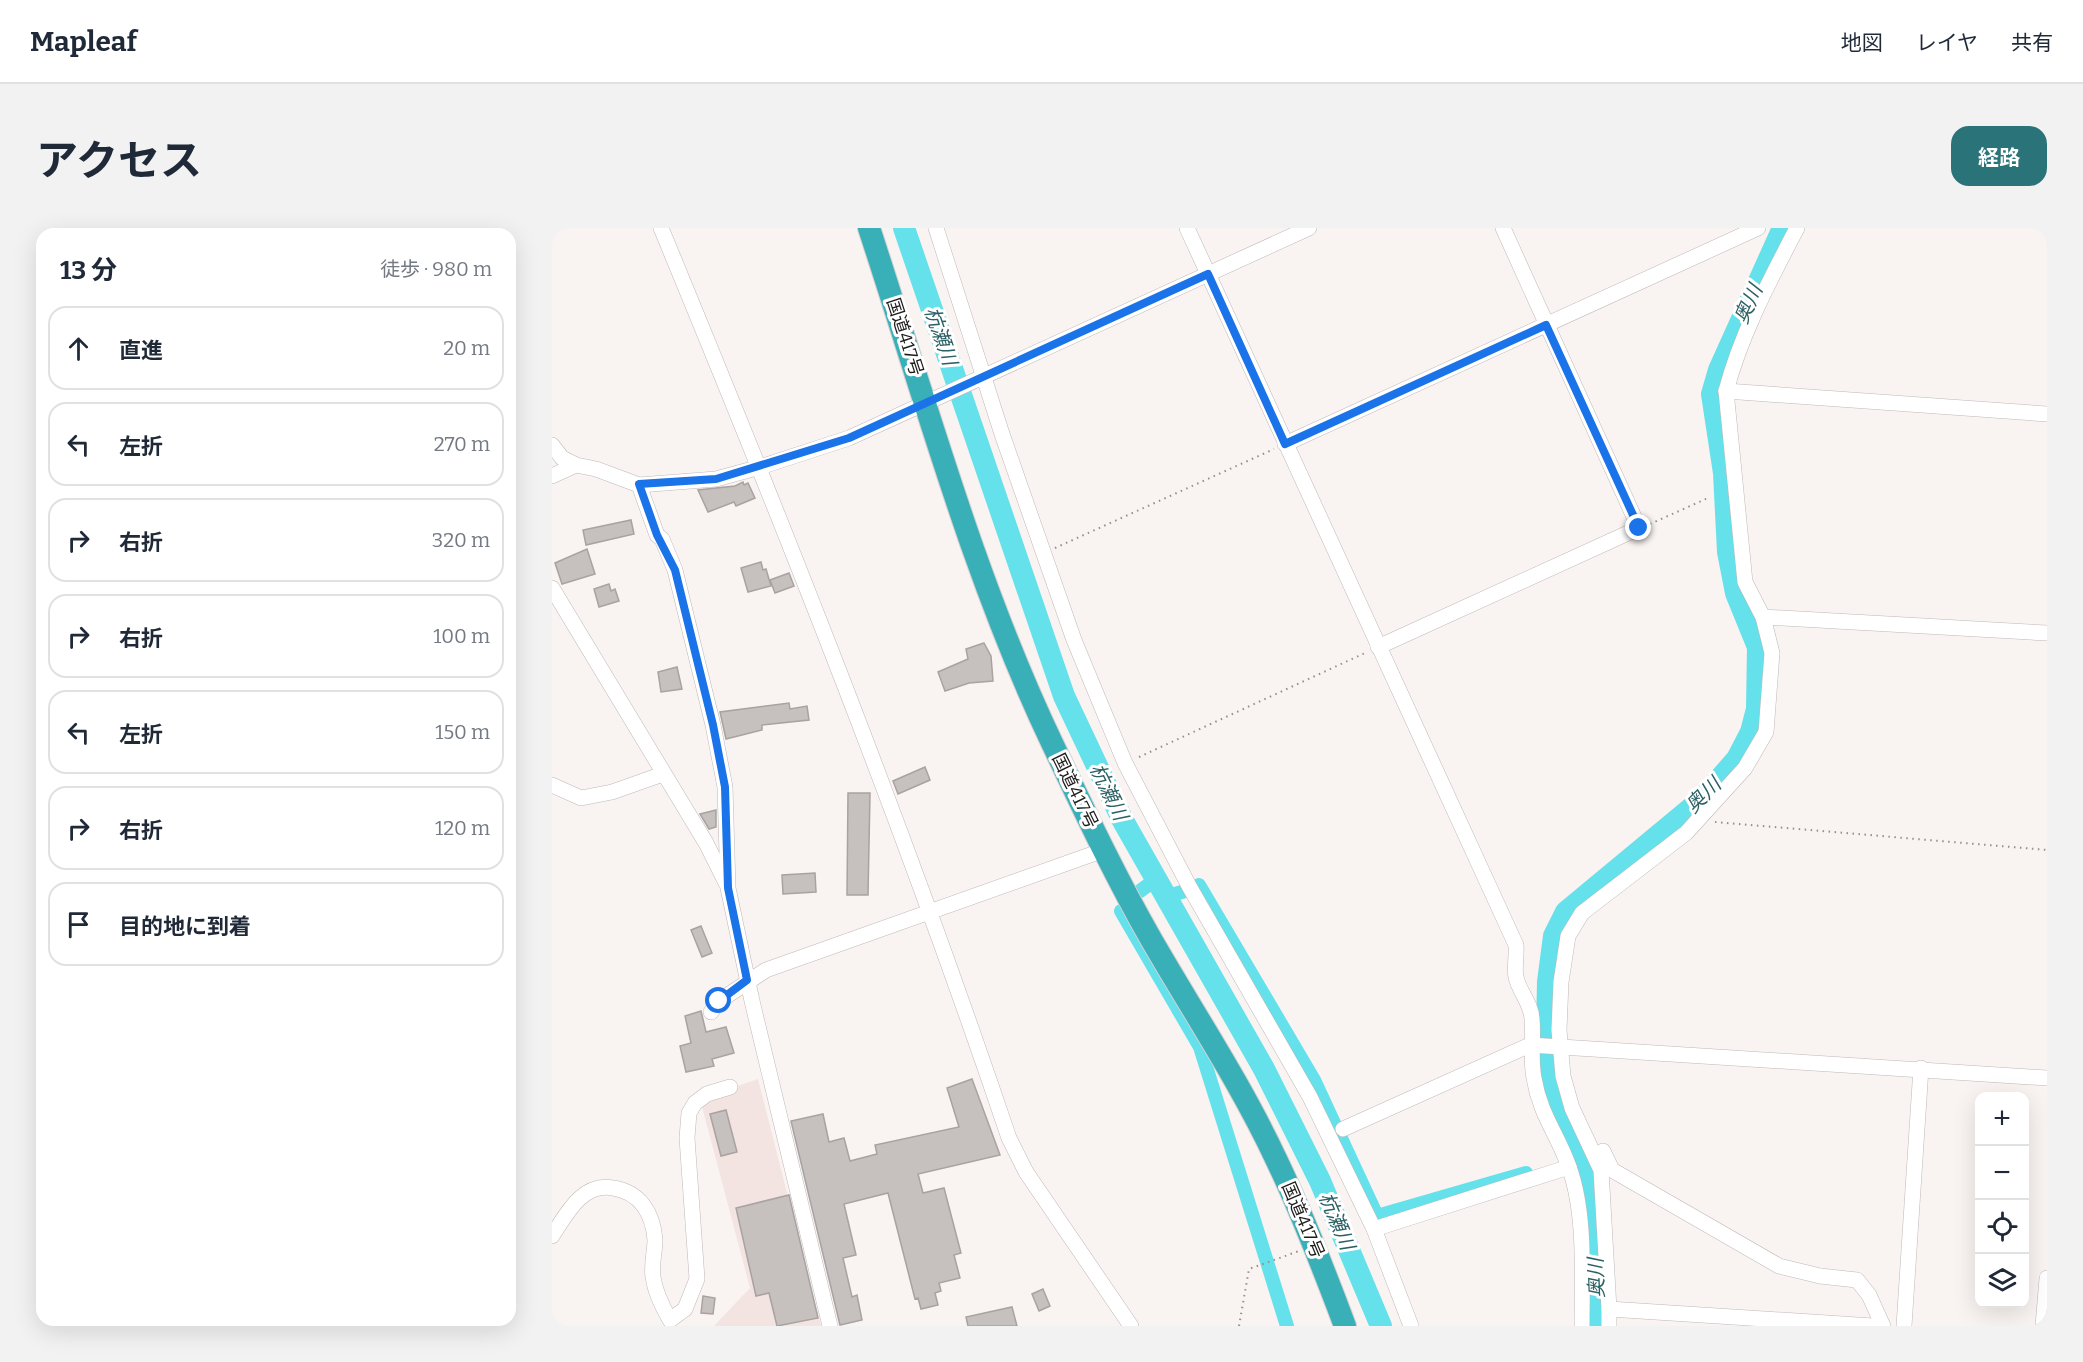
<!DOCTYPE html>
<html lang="ja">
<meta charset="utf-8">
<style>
:root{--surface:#fff;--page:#f2f2f3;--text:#1f2937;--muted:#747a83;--line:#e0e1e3;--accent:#2a7479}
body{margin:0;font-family:Bitter,"Noto Sans JP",serif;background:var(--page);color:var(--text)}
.controls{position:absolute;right:18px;bottom:18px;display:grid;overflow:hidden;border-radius:12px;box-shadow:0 6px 24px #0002}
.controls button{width:54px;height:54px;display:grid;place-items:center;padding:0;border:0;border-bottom:2px solid var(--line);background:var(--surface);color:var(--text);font:30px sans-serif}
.stop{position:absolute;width:18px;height:18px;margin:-14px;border:4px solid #1a73e8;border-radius:50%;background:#fff}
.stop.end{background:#1a73e8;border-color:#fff;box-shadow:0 2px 6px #0008}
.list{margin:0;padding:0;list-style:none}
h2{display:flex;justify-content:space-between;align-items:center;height:78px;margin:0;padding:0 24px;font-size:26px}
h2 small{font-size:20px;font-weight:400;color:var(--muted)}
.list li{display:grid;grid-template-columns:39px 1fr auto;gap:18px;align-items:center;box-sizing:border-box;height:84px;margin:0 12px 12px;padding:0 12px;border:2px solid var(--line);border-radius:18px}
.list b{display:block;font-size:22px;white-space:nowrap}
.list em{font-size:20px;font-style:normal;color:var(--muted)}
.icon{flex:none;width:33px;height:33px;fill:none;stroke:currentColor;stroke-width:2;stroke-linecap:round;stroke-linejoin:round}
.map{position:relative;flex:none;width:1495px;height:1098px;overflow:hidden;border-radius:18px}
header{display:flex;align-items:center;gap:36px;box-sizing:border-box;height:84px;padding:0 30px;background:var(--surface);border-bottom:2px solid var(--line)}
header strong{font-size:28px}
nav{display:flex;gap:33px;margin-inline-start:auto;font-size:21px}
.intro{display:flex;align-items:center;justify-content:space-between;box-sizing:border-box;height:144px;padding:0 36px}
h1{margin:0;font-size:42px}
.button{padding:15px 27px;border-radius:18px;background:var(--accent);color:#fff;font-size:21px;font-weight:700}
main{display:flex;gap:36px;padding:0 36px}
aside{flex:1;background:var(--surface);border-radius:18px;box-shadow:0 6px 24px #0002}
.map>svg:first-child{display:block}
.built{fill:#f4e4e1}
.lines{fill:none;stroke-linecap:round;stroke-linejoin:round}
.canal{stroke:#64e1ea;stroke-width:14}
.river{stroke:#64e1ea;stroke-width:22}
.building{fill:#c6c0bf;stroke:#a8a2a1;stroke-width:1.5}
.minor-casing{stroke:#bfb9b8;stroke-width:16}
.highway-casing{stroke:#d2d1d1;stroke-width:24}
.path{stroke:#938f8d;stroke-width:2;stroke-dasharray:1.5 4.5;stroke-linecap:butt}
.minor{stroke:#fff;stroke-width:15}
.highway{stroke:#39b0b8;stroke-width:22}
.route{stroke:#1a73e8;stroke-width:8}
.labels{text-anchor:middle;stroke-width:6;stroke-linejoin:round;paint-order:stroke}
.street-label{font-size:18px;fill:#1d1b1a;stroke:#fff}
.water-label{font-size:20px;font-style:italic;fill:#2b6064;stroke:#fff}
</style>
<header>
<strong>Mapleaf</strong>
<nav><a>地図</a><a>レイヤ</a><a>共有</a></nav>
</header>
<div class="intro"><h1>アクセス</h1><a class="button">経路</a></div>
<main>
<aside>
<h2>13 分<small>徒歩 · 980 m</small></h2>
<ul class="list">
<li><svg class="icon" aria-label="ahead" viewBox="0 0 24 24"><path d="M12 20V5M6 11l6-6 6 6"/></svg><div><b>直進</b></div><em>20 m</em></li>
<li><svg class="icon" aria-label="left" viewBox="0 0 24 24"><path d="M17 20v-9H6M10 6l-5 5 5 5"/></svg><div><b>左折</b></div><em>270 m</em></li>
<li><svg class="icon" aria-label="right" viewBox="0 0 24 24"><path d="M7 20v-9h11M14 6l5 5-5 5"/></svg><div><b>右折</b></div><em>320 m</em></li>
<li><svg class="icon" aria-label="right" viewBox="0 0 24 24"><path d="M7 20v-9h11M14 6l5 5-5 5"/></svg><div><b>右折</b></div><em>100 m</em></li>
<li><svg class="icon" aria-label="left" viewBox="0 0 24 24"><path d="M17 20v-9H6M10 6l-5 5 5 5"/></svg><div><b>左折</b></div><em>150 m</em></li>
<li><svg class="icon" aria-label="right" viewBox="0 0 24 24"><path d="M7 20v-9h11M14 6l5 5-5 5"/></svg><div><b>右折</b></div><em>120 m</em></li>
<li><svg class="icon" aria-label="arrive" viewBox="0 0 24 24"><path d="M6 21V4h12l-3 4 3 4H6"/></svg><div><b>目的地に到着</b></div></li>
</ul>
</aside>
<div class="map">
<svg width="1495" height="1098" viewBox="0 0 1495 1098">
<rect width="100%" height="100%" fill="#f9f3f1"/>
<path class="built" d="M206,851L269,1098H162L198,1060L148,871Z"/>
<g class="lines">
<g class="canal">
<path d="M647,657L762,852L825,988L974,945"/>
<path d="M588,663L603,652"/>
<path d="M613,669L633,663"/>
<path d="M569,683L648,819L735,1098"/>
</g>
<g class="river">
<path d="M352,0L512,468L570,591L712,841L768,953L829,1098"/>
<path d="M1046,1098L1042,988L1033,948L1010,899L994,850L996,754L1002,708L1014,684L1149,572L1185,531L1199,504L1205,481L1206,419L1184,365L1176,324L1172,245L1160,166L1167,142L1231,0"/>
</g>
</g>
<g class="building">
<path d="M191,254L192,257L196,255L203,270L184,278L182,274L156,284L146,262L183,258Z"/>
<path d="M79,292L82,306L34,317L31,302Z"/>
<path d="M35,321L43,346L10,356L3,335Z"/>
<path d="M209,334L211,342L214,341L219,358L196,364L189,340Z"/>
<path d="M237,345L242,358L223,365L218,352Z"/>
<path d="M57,356L59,363L63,361L67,373L47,379L42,361Z"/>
<path d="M432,415L439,428L441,453L417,455L393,463L386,444L416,431L414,421Z"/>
<path d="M125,439L130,461L109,464L106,444Z"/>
<path d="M237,475L238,481L255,478L257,492L210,497V502L174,511L168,484Z"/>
<path d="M373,539L378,552L346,566L341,553Z"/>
<path d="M296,565H318L316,667H295Z"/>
<path d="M164,582V599L157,601L148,586Z"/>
<path d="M263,645L264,664L231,666L230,647Z"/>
<path d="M149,698L160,725L150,729L139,702Z"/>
<path d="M149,783L154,804L174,799L182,825L160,831L162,838L134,844L128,818L139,815L133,788Z"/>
<path d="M420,851L448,927L366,946L371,965L392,960L409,1025L402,1027L408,1050L387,1055L389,1063L383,1065L386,1077L369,1081L366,1070L363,1071L336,965L292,976L304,1027L291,1030L300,1069L305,1067L310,1092L288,1097L239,893L271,886L277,914L292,910L298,933L325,926L323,917L407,899L395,860Z"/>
<path d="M174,882L185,924L169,928L158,886Z"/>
<path d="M237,967L266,1090L225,1098L217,1065L204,1068L184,980Z"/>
<path d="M491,1061L498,1078L487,1083L480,1066Z"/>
<path d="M151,1068L163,1070L161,1086L149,1085Z"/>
<path d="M460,1079L465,1098H416L414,1089Z"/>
</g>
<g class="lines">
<defs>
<g id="minor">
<path d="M109,0C233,300 353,602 457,910L474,944L579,1098"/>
<path d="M384,0L450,206L522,412L573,535L637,658L758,869L822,1001L859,1098"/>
<path d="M635,0L964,717C965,727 962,741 964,749C967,764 979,774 980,791C982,811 978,830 982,850C988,887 1006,907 1017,939C1034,985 1030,1049 1030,1098"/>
<path d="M1245,0C1218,52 1189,106 1174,163L1193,354L1211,389L1495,405"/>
<path d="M1174,163L1495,186"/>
<path d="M733,216L1206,0"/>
<path d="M0,217L10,230L24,237L44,241L87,257L164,251L208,239L297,210L757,0"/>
<path d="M0,248L24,237"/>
<path d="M87,257L105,307L110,311L123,342L161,497L173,559L176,660L200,773L278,1098"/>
<path d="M0,360L154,615L174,655"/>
<path d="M1211,389L1220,425L1214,504L1193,540L1134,605L1030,685L1016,708L1009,754L1007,802L1011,848L1020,880L1049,942L1057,1081L1321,1098"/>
<path d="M826,419L1087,300L951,0"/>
<path d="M0,557L29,570L60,564L111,546"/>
<path d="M159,784L167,773L214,742L552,622"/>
<path d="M791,901L978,817L1495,850"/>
<path d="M1051,923L1060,942L1227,1038L1268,1048L1305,1052L1317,1067L1331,1098"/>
<path d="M822,1001L1017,939"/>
<path d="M0,1008C14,987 30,954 61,960C88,964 101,985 103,1012C103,1024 99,1036 101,1049C103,1063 111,1080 118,1092L133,1081L145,1051L135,910L137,885L143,875L155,866L178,859"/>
<path d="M1057,1081V1098"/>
<path d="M1352,1098L1369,840"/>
<path d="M1491,1098L1495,1050"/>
</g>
<path id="highway" d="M317,0C374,173 422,352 501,517C532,582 563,648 599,711C641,784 688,854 724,931C750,985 772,1042 793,1098"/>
</defs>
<use href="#minor" class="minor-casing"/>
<use href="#highway" class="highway-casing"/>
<g class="path">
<path d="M1098,296L1156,270"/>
<path d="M503,320L722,221"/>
<path d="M587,529L813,425"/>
<path d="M1163,594L1495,622"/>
<path d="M687,1098L697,1041L747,1023"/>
</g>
<use href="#minor" class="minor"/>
<use href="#highway" class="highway"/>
</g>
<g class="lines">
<path class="route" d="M167,773L195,752L176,660L173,559L161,497L123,342L105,307L87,256L164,251L297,210L656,46L733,216L994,97L1087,300"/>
</g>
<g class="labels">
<g class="street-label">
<text transform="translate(353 109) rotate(72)" y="6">国道417号</text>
<text transform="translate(523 563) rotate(64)" y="6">国道417号</text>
<text transform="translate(751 992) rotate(67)" y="6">国道417号</text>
</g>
<g class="water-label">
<text transform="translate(1196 76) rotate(-66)" y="7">奥川</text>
<text transform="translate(389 108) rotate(71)" y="7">杭瀬川</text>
<text transform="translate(557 564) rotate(64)" y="7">杭瀬川</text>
<text transform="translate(1151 567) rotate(-45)" y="7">奥川</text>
<text transform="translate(785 993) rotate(67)" y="7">杭瀬川</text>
<text transform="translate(1044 1050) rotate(-92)" y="7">奥川</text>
</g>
</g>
</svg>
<div class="controls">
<button>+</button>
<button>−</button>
<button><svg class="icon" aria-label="locate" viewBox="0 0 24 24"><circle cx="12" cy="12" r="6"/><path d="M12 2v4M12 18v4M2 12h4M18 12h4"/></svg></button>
<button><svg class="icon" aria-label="layers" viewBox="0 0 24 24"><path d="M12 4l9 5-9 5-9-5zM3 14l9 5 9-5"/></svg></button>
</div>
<div class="stop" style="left:167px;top:773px"></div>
<div class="stop end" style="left:1087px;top:300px"></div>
</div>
</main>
